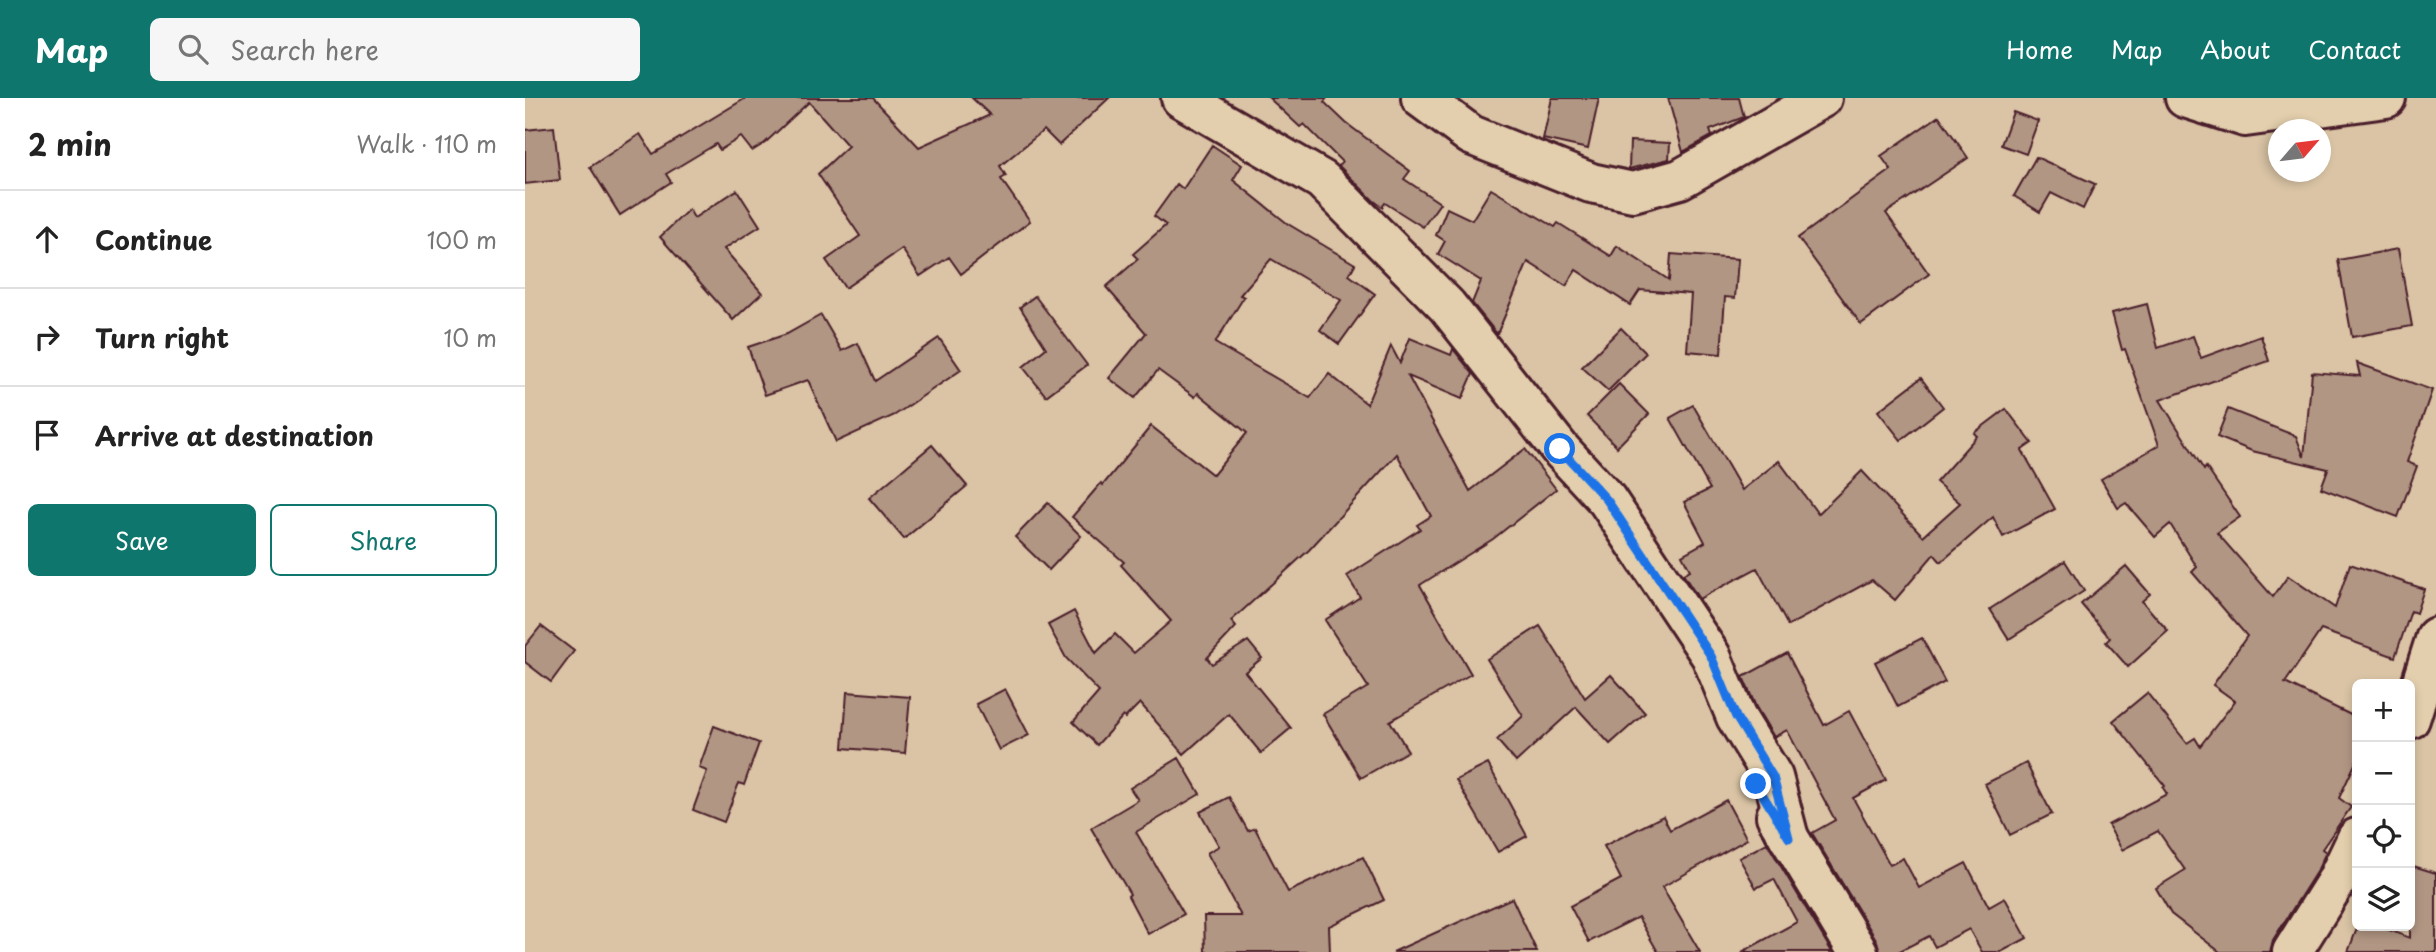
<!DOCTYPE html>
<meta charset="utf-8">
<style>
:root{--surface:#fff;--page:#f6f6f6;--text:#222;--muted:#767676;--line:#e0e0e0;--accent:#0f766e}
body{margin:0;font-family:"Playpen Sans",sans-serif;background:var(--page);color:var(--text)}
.controls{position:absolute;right:21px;bottom:21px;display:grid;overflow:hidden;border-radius:10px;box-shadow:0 4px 10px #0003}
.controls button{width:63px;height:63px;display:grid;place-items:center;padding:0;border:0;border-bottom:2px solid var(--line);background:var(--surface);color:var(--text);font:35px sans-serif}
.compass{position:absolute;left:1743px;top:21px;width:63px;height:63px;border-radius:50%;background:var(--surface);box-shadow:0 4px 10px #0003;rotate:62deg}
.stop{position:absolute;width:21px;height:21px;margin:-16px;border:5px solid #1a73e8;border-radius:50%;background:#fff}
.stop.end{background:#1a73e8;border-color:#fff;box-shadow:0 2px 7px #0008}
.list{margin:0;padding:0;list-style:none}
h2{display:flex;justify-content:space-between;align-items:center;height:91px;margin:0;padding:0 28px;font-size:30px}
h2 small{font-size:23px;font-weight:400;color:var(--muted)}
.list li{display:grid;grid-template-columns:46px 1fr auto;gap:21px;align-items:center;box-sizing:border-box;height:98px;padding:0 28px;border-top:2px solid var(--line)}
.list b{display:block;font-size:26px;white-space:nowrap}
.list em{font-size:23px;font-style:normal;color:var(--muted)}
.actions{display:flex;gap:14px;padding:21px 28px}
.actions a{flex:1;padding:16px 0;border:2px solid var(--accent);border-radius:10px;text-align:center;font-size:24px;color:var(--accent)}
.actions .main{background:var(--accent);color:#fff}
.icon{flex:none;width:38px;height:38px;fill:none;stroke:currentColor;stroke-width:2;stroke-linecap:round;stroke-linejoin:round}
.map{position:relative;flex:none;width:1911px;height:854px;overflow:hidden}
header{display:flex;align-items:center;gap:42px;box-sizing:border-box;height:98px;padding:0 35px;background:var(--accent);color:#fff}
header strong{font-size:33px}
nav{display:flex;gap:38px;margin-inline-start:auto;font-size:24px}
.search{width:490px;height:63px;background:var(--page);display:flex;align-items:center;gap:18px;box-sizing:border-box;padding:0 24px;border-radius:10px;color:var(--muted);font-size:26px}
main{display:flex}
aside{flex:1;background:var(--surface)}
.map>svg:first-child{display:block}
.building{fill:#b19683;stroke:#4a1f2b;stroke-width:2}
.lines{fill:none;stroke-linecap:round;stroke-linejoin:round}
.minor-casing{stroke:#4a1f2b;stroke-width:44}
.minor{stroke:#e3cfad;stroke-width:38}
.route{stroke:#1a73e8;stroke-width:9}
</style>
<header>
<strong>Map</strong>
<div class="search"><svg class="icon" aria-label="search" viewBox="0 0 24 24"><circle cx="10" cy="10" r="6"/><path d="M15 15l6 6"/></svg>Search here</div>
<nav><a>Home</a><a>Map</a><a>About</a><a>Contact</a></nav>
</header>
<main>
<aside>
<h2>2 min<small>Walk · 110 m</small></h2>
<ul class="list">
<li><svg class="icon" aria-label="ahead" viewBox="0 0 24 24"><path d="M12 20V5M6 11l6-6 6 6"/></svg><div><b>Continue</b></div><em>100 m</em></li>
<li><svg class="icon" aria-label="right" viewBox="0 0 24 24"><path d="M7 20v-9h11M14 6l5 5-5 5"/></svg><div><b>Turn right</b></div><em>10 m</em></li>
<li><svg class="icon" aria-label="arrive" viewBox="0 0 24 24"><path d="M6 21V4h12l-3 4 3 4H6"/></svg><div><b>Arrive at destination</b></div></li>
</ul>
<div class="actions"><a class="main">Save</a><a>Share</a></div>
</aside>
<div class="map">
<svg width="1911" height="854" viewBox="0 0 1911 854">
<rect width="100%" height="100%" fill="#dac4a5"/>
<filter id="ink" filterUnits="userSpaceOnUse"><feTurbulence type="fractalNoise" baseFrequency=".0143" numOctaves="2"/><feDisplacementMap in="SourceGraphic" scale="14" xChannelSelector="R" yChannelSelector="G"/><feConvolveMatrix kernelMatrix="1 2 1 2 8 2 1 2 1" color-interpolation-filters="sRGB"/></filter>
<g filter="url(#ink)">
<g class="building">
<path d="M221,0H348L394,49L465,17L447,0H584L534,47L519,32L475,68L481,78L476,81L505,123L436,176L424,159L395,178L377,151L320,190L301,162L335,138L293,76L323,48L284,4L240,45L227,53L216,39L195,52L191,46L141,76L146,84L95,117L65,69L115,36L128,56Z"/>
<path d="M744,0H802L799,4L821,25L885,73L879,81L915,105L898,129L860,105L857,109L848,102L814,68L817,64L779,26L775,29Z"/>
<path d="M1027,0H1074L1063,51L1018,41Z"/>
<path d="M1143,0H1214L1219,19L1185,32L1187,38L1158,54Z"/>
<path d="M1488,14L1513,23L1501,56L1476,47Z"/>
<path d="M1414,18L1443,60L1361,115L1404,176L1336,226L1273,140L1366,72L1356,58Z"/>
<path d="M29,29L35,82L0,86V32Z"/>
<path d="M1105,43L1145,45L1144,61L1104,71Z"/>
<path d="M687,47L717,67L708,82L763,126L830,166L824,177L850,196L814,246L795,232L816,202L746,161L715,197L719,199L690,245L785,300L804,276L842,306L866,248L875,265L885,240L926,257L928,251L948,276L937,301L883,278L945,393L1000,351L1031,391L968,441L895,487L946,576L865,623L883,653L836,680L798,616L843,589L800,522L835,499L822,478L895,431L892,427L906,418L872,356L784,452L706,523L711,529L682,560L687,566L723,543L737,560L720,574L766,630L736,655L704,616L659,656L615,605L600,620L598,618L572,647L548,624L574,594L541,560L523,527L549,513L571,555L590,536L609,555L646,523L596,467L599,464L547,419L576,385L578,387L626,328L688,377L722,335L673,295L670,299L633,272L610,300L584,280L621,235L581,189L613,161L608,156L641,127L629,118L652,86L658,91Z"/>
<path d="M1511,59L1570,86L1558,111L1526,95L1515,114L1489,98Z"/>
<path d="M966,91L1030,129L1033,125L1086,158L1092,148L1144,182L1146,156L1213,161L1210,200L1200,199L1196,256L1162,253L1166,196L1115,192L1105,207L1051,172L1041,188L1003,164L972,236L947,205L956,183L913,156L920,143L911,137L922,110L947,122Z"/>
<path d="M212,92L235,128L199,151L237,195L208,222L135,139L164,111L169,120Z"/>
<path d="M1873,151L1887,228L1827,239L1813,162Z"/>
<path d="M510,198L562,267L521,298L498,269L521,250L495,209Z"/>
<path d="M1622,206L1633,250L1668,238L1676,260L1736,238L1744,263L1635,302L1679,372L1681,369L1715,419L1692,435L1748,499L1763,478L1810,510L1825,466L1899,491L1891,515L1886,513L1870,559L1796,532L1760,585L1832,620V662L1814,700L1826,709L1797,751L1801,754L1793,771L1748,842L1745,854H1695L1646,816L1631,790L1660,772L1633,733L1597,752L1583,727L1642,696L1638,690L1640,688L1588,623L1622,595L1662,645L1670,640L1675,648L1710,603L1688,587L1722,538L1667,474L1672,469L1645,426L1630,439L1601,405L1593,410L1576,381L1634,347L1600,251L1597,252L1587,215Z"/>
<path d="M296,217L317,253L333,245L350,283L414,240L436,272L370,317L311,344L283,282L240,297L223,249L262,236Z"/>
<path d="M1096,230L1121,255L1083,293L1057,269Z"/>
<path d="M1832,265L1907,292L1882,364L1892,368L1873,419L1796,390L1803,371L1727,353L1692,339L1703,311L1771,338L1779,359L1787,274L1835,278Z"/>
<path d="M1396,280L1418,309L1376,342L1353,313Z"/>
<path d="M1094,286L1124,316L1092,349L1062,318Z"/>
<path d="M1168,307L1217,392L1254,363L1293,416L1337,373L1398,438L1435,405L1411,384L1452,338L1449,335L1481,311L1507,345L1497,352L1530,411L1478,439L1468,419L1416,464L1409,456L1370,502L1347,482L1263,528L1232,470L1174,501L1158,476L1165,472L1157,457L1180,444L1159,404L1185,391L1145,320Z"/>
<path d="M407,347L442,388L379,441L344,400Z"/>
<path d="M523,405L556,438L524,472L490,439Z"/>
<path d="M1540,463L1559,493L1484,541L1465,511Z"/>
<path d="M1601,468L1625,496L1617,503L1643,533L1603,569L1581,544L1585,540L1556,506Z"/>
<path d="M16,528L49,553L26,584L0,564V548Z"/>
<path d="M1015,528L1060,600L1086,577L1120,615L1085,646L1051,609L991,664L972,642L998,618L962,561Z"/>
<path d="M1397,540L1420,584L1373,609L1350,564Z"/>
<path d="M1262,555L1299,627L1324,613L1361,682L1328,700L1365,767L1378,760L1394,790L1441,765L1464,809L1480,800L1502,840L1476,854H1457L1444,831L1410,849L1404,838L1373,854H1355L1352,843L1287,735L1310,722L1262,632L1249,639L1231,609L1218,579Z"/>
<path d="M480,591L504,637L474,652L451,606Z"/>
<path d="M322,594L385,599L380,655L318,650Z"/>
<path d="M189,628L234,645L219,687L214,685L199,724L168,712L182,673L174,670Z"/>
<path d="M654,660L675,696L611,734L659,816L623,836L603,798L605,796L566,730L613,702L605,690Z"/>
<path d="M1501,665L1527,716L1485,737L1460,686Z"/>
<path d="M963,666L1002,738L973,754L931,682Z"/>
<path d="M704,699L723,733L730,730L763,794L838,759L859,802L804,828L805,854H680L679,818H716L682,755L694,748L675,714Z"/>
<path d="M1201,702L1222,741L1137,789L1175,854H1133L1113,819L1064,844L1045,808L1096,781L1079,748L1138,718L1145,732Z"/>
<path d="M1242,745L1307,854H1217L1272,824L1249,781L1231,790L1214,760Z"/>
<path d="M1885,767L1911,775V854H1823L1833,828H1854L1885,840Z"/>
<path d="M987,800L1012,854H868Z"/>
</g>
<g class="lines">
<defs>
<g id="minor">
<path d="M656,0L797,82L922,208L1035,351L1082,402L1186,558L1211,619L1248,679L1264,740"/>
<path d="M896,0L946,37L1066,85L1108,94L1155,81L1297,0"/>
<path d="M1660,0L1720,19L1861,0"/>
<path d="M1885,621L1911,539"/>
<path d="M1251,718L1333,854"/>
<path d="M1767,854L1812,782L1832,740"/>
</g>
</defs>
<use href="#minor" class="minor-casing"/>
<use href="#minor" class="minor"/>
</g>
</g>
<g class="lines" filter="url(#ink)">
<path class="route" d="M1035,351L1082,402L1186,558L1211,619L1248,679L1264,740L1231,686"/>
</g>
</svg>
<div class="controls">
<button>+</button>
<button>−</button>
<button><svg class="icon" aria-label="locate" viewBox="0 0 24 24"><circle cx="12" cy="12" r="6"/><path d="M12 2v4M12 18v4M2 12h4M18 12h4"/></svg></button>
<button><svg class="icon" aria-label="layers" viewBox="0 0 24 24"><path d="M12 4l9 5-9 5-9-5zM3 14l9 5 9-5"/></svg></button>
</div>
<svg class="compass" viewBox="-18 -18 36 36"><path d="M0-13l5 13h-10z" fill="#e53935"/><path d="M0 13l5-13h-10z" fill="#767676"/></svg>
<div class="stop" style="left:1035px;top:351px"></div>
<div class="stop end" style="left:1231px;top:686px"></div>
</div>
</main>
